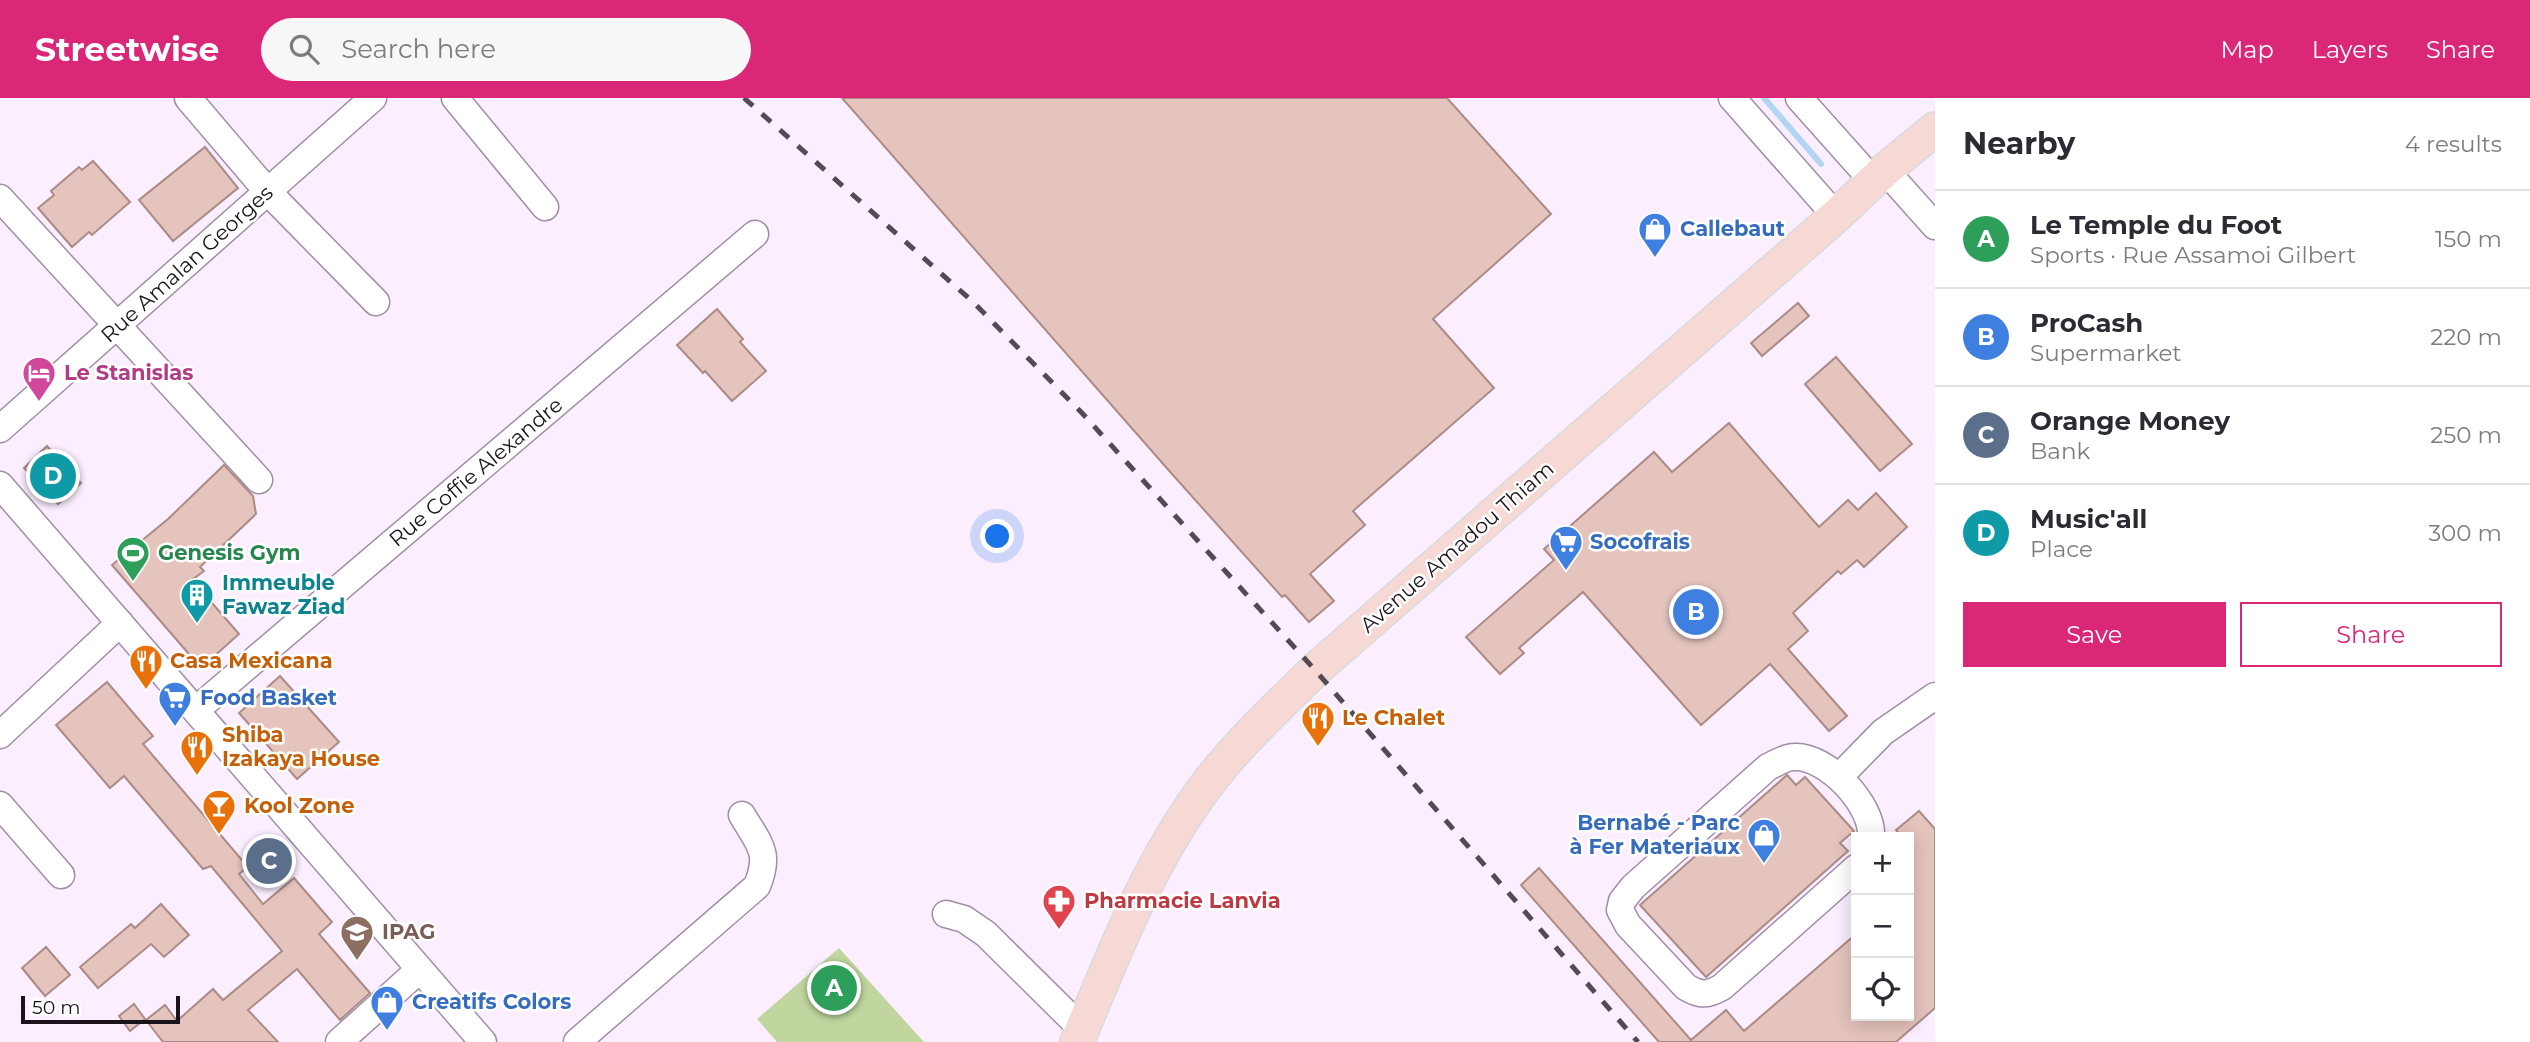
<!DOCTYPE html>
<meta charset="utf-8">
<style>
:root{--surface:#fff;--page:#f7f7f7;--text:#2b2b33;--muted:#7c7c81;--line:#e1e1e2;--accent:#db2777}
body{margin:0;font-family:Montserrat,sans-serif;background:var(--page);color:var(--text)}
.controls{position:absolute;right:21px;bottom:21px;display:grid;overflow:hidden;border-radius:0px;box-shadow:0 4px 18px #0003}
.controls button{width:63px;height:63px;display:grid;place-items:center;padding:0;border:0;border-bottom:2px solid var(--line);background:var(--surface);color:var(--text);font:35px sans-serif}
.scale{position:absolute;left:21px;bottom:18px;width:159px;box-sizing:border-box;padding-left:7px;border:4px solid #1a131c;border-top:0;font-size:19px;line-height:24px;white-space:nowrap;color:#1a131c;-webkit-text-stroke:5px #fff;paint-order:stroke}
.you{position:absolute;left:998px;top:439px;width:24px;height:24px;margin:-18px;border:5px solid #fff;border-radius:50%;background:#1a73e8;box-shadow:0 0 0 10px #1a73e833}
.badge{display:grid;place-items:center;width:46px;height:46px;border-radius:50%;background:var(--accent);color:#fff;font-size:23px;font-weight:700}
.pin{position:absolute;translate:-50% -50%;border:4px solid #fff;box-shadow:0 2px 7px #0006}
.list{margin:0;padding:0;list-style:none}
h2{display:flex;justify-content:space-between;align-items:center;height:91px;margin:0;padding:0 28px;font-size:30px}
h2 small{font-size:23px;font-weight:400;color:var(--muted)}
.list li{display:grid;grid-template-columns:46px 1fr auto;gap:21px;align-items:center;box-sizing:border-box;height:98px;padding:0 28px;border-top:2px solid var(--line)}
.list b{display:block;font-size:26px;white-space:nowrap}
.list p{margin:0;font-size:23px;white-space:nowrap;color:var(--muted)}
.list em{font-size:23px;font-style:normal;color:var(--muted)}
.actions{display:flex;gap:14px;padding:21px 28px}
.actions a{flex:1;padding:16px 0;border:2px solid var(--accent);border-radius:0px;text-align:center;font-size:24px;color:var(--accent)}
.actions .main{background:var(--accent);color:#fff}
.icon{flex:none;width:38px;height:38px;fill:none;stroke:currentColor;stroke-width:2;stroke-linecap:round;stroke-linejoin:round}
.map{position:relative;flex:none;width:1935px;height:944px;overflow:hidden}
header{display:flex;align-items:center;gap:42px;box-sizing:border-box;height:98px;padding:0 35px;background:var(--accent);color:#fff}
header strong{font-size:33px}
nav{display:flex;gap:38px;margin-inline-start:auto;font-size:24px}
.search{width:490px;height:63px;background:var(--page);display:flex;align-items:center;gap:18px;box-sizing:border-box;padding:0 24px;border-radius:38px;color:var(--muted);font-size:26px}
main{display:flex}
aside{flex:1;background:var(--surface)}
.map>svg:first-child{display:block}
.green{fill:#c0d69e}
.lines{fill:none;stroke-linecap:round;stroke-linejoin:round}
.stream{stroke:#b2d5f4;stroke-width:6}
.building{fill:#e6c4be;stroke:#ab8b86;stroke-width:2}
.minor-casing{stroke:#a08ea6;stroke-width:29}
.major-casing{stroke:#dad9db;stroke-width:36}
.minor{stroke:#fff;stroke-width:26}
.major{stroke:#f6d9d4;stroke-width:33}
.rail{stroke:#534a55;stroke-width:5;stroke-dasharray:12 12;stroke-linecap:butt}
.labels{text-anchor:middle;stroke-width:5;stroke-linejoin:round;paint-order:stroke}
.shop-label{font-size:21px;font-weight:bold;fill:#366cbe;stroke:#fff;text-anchor:start}
.street-label{font-size:21px;fill:#1a131c;stroke:#fff}
.hotel-label{font-size:21px;font-weight:bold;fill:#b23c85;stroke:#fff;text-anchor:start}
.leisure-label{font-size:21px;font-weight:bold;fill:#27864d;stroke:#fff;text-anchor:start}
.culture-label{font-size:21px;font-weight:bold;fill:#0d838f;stroke:#fff;text-anchor:start}
.food-label{font-size:21px;font-weight:bold;fill:#c56008;stroke:#fff;text-anchor:start}
.health-label{font-size:21px;font-weight:bold;fill:#be3a42;stroke:#fff;text-anchor:start}
.education-label{font-size:21px;font-weight:bold;fill:#785e54;stroke:#fff;text-anchor:start}
</style>
<header>
<strong>Streetwise</strong>
<div class="search"><svg class="icon" aria-label="search" viewBox="0 0 24 24"><circle cx="10" cy="10" r="6"/><path d="M15 15l6 6"/></svg>Search here</div>
<nav><a>Map</a><a>Layers</a><a>Share</a></nav>
</header>
<main>
<div class="map">
<svg width="1935" height="944" viewBox="0 0 1935 944">
<rect width="100%" height="100%" fill="#fbefff"/>
<path class="green" d="M839,850L924,944H777L757,921Z"/>
<g class="lines">
<path class="stream" d="M1764,0L1821,66"/>
</g>
<g class="building">
<path d="M842,0H1447L1551,116L1433,221L1494,290L1353,413L1365,427L1310,476L1334,503L1309,524L1285,497L1282,499L1172,376Z"/>
<path d="M205,49L238,90L173,143L139,102Z"/>
<path d="M93,63L130,104L92,137L89,134L72,149L38,110L54,97L51,93L79,69L82,72Z"/>
<path d="M1798,205L1809,218L1762,258L1751,245Z"/>
<path d="M717,211L743,241L740,244L766,273L732,303L705,273L703,275L677,247Z"/>
<path d="M1836,259L1912,346L1880,373L1805,286Z"/>
<path d="M1729,325L1819,429L1848,402L1858,412L1876,395L1907,429L1864,469L1857,462L1841,476L1838,473L1793,515L1808,533L1788,551L1847,618L1829,633L1770,566L1701,627L1583,494L1519,550L1524,555L1500,576L1466,539L1554,462L1544,451L1654,354L1672,374Z"/>
<path d="M47,348L81,385L58,406L24,370Z"/>
<path d="M224,367L253,398L256,416L200,469L204,473L192,482L239,536L201,570L112,467L168,421Z"/>
<path d="M280,578L339,644L297,681L239,615Z"/>
<path d="M107,584L153,638L143,646L248,769L239,776L263,806L294,780L332,824L319,836L370,895L340,922L297,871L248,912L278,944H163L146,922L165,907L177,923L213,891L223,902L282,853L211,768L203,771L124,678L110,690L56,627Z"/>
<path d="M1787,677L1796,687L1805,679L1854,733L1840,745L1848,753L1706,879L1640,807Z"/>
<path d="M1919,713L1935,731V910L1896,944H1659L1521,787L1539,770L1691,942L1726,912L1744,933L1856,836V918H1909V739H1902L1896,732Z"/>
<path d="M161,806L189,837L164,859L151,846L98,890L80,869L131,826L135,830Z"/>
<path d="M46,849L70,877L45,898L22,870Z"/>
<path d="M134,906L145,921L130,933L119,918Z"/>
</g>
<g class="lines">
<defs>
<g id="minor">
<path d="M188,0L268,94L376,204"/>
<path d="M455,0L545,109"/>
<path d="M1732,0L1836,118"/>
<path d="M1799,0L1873,83"/>
<path d="M1885,72L1935,128"/>
<path d="M0,100L259,382"/>
<path d="M0,331L373,0"/>
<path d="M0,387L483,944"/>
<path d="M197,611L755,136"/>
<path d="M0,637L120,525"/>
<path d="M1839,679L1883,634L1935,598"/>
<path d="M0,707L61,777"/>
<path d="M1856,770L1722,889C1708,897 1701,898 1686,889L1628,827L1620,812L1622,803L1633,789L1768,669C1775,666 1785,659 1794,659C1827,657 1874,708 1871,739"/>
<path d="M946,816L964,821L986,836L1082,931"/>
<path d="M339,944L419,872"/>
<path d="M577,944L757,788C771,754 759,746 742,717"/>
</g>
<path id="major" d="M1077,944C1113,858 1147,768 1203,692C1235,648 1276,611 1315,572L1836,118L1885,72L1935,31"/>
</defs>
<use href="#minor" class="minor-casing"/>
<use href="#major" class="major-casing"/>
<use href="#minor" class="minor"/>
<use href="#major" class="major"/>
<path class="rail" d="M744,0L972,203L1082,315L1315,572L1638,944"/>
</g>
<defs>
<symbol id="shop-pin" viewBox="-11 -11 22 30"><path d="M0 17L-7.5 6A9.5 9.5 0 1 1 7.5 6Z" fill="#3f7fe0" stroke="#fff"/><path d="M-5-2.5h2.3a2.7 3.5 0 0 1 5.4 0H5L5.5 6h-11ZM-1.5-2.5h3a1.5 2.3 0 0 0-3 0Z" fill="#fff"/></symbol>
<symbol id="hotel-pin" viewBox="-11 -11 22 30"><path d="M0 17L-7.5 6A9.5 9.5 0 1 1 7.5 6Z" fill="#d1479c" stroke="#fff"/><path d="M-6-4.5h1.5V1H6V5H4.5V3h-9V5H-6ZM-4 0a1.8 1.8 0 1 1 3.6 0ZM.5 0V-2.5h3Q6-2.5 6 0Z" fill="#fff"/></symbol>
<symbol id="supermarket-pin" viewBox="-11 -11 22 30"><path d="M0 17L-7.5 6A9.5 9.5 0 1 1 7.5 6Z" fill="#3f7fe0" stroke="#fff"/><path d="M-6-5.5h2.5l.6 2H6L4.5 2H-2.5L-4.4-4H-6ZM-1.5 3.2a1.3 1.3 0 1 0 .1 0ZM3 3.2a1.3 1.3 0 1 0 .1 0Z" fill="#fff"/></symbol>
<symbol id="stadium-pin" viewBox="-11 -11 22 30"><path d="M0 17L-7.5 6A9.5 9.5 0 1 1 7.5 6Z" fill="#2e9e5b" stroke="#fff"/><path d="M0-5a6.5 5 0 1 0 0 10a6.5 5 0 1 0 0-10ZM-3.5-1.8h7v3.6h-7Z" fill="#fff"/></symbol>
<symbol id="building-pin" viewBox="-11 -11 22 30"><path d="M0 17L-7.5 6A9.5 9.5 0 1 1 7.5 6Z" fill="#0f9aa8" stroke="#fff"/><path d="M-4-6H4V6H1V3H-1V6H-4ZM-2.5-4.3h1.7v1.8h-1.7ZM.8-4.3h1.7v1.8H.8ZM-2.5-1h1.7V.8h-1.7ZM.8-1h1.7V.8H.8Z" fill="#fff"/></symbol>
<symbol id="restaurant-pin" viewBox="-11 -11 22 30"><path d="M0 17L-7.5 6A9.5 9.5 0 1 1 7.5 6Z" fill="#e8710a" stroke="#fff"/><path d="M-5-6h1v4h1v-4h1v4h1v-4h1v5L-1.5 .5V6h-2V.5L-5-1ZM5-6V6H3V1.5H1.5Q1.5-4 5-6Z" fill="#fff"/></symbol>
<symbol id="bar-pin" viewBox="-11 -11 22 30"><path d="M0 17L-7.5 6A9.5 9.5 0 1 1 7.5 6Z" fill="#e8710a" stroke="#fff"/><path d="M-6-5H6L.8 .8V4.5H3.5V6h-7V4.5H-.8V.8Z" fill="#fff"/></symbol>
<symbol id="pharmacy-pin" viewBox="-11 -11 22 30"><path d="M0 17L-7.5 6A9.5 9.5 0 1 1 7.5 6Z" fill="#e0444e" stroke="#fff"/><path d="M-2-6h4v4h4v4h-4v4h-4v-4h-4v-4h4Z" fill="#fff"/></symbol>
<symbol id="university-pin" viewBox="-11 -11 22 30"><path d="M0 17L-7.5 6A9.5 9.5 0 1 1 7.5 6Z" fill="#8d6e63" stroke="#fff"/><path d="M0-5L7-2L0 1L-7-2ZM-4 1L0 2.5L4 1V4Q0 6-4 4Z" fill="#fff"/></symbol>
</defs>
<g fill-rule="evenodd">
<use href="#shop-pin" x="1636" y="112" width="38" height="52"/>
<use href="#hotel-pin" x="20" y="256" width="38" height="52"/>
<use href="#supermarket-pin" x="1547" y="425" width="38" height="52"/>
<use href="#stadium-pin" x="114" y="436" width="38" height="52"/>
<use href="#building-pin" x="178" y="478" width="38" height="52"/>
<use href="#restaurant-pin" x="127" y="544" width="38" height="52"/>
<use href="#supermarket-pin" x="156" y="581" width="38" height="52"/>
<use href="#restaurant-pin" x="1299" y="601" width="38" height="52"/>
<use href="#restaurant-pin" x="178" y="630" width="38" height="52"/>
<use href="#bar-pin" x="200" y="689" width="38" height="52"/>
<use href="#shop-pin" x="1745" y="718" width="38" height="52"/>
<use href="#pharmacy-pin" x="1040" y="784" width="38" height="52"/>
<use href="#university-pin" x="338" y="815" width="38" height="52"/>
<use href="#shop-pin" x="368" y="885" width="38" height="52"/>
</g>
<g class="labels">
<g class="shop-label">
<text x="1680" y="138">Callebaut</text>
<text x="1590" y="451">Socofrais</text>
<text x="200" y="607">Food Basket</text>
<text x="1740" y="732" text-anchor="end">Bernabé - Parc<tspan x="1740" dy="24">à Fer Materiaux</tspan></text>
<text x="412" y="911">Creatifs Colors</text>
</g>
<g class="street-label">
<text transform="translate(187 166) rotate(-42)" y="7">Rue Amalan Georges</text>
<text transform="translate(476 374) rotate(-40)" y="7">Rue Coffie Alexandre</text>
<text transform="translate(1457 449) rotate(-41)" y="7">Avenue Amadou Thiam</text>
</g>
<g class="hotel-label">
<text x="64" y="282">Le Stanislas</text>
</g>
<g class="leisure-label">
<text x="158" y="462">Genesis Gym</text>
</g>
<g class="culture-label">
<text x="222" y="492">Immeuble<tspan x="222" dy="24">Fawaz Ziad</tspan></text>
</g>
<g class="food-label">
<text x="170" y="570">Casa Mexicana</text>
<text x="1342" y="627">Le Chalet</text>
<text x="222" y="644">Shiba<tspan x="222" dy="24">Izakaya House</tspan></text>
<text x="244" y="715">Kool Zone</text>
</g>
<g class="health-label">
<text x="1084" y="810">Pharmacie Lanvia</text>
</g>
<g class="education-label">
<text x="382" y="841">IPAG</text>
</g>
</g>
</svg>
<div class="controls">
<button>+</button>
<button>−</button>
<button><svg class="icon" aria-label="locate" viewBox="0 0 24 24"><circle cx="12" cy="12" r="6"/><path d="M12 2v4M12 18v4M2 12h4M18 12h4"/></svg></button>
</div>
<div class="scale">50 m</div>
<div class="you"></div>
<div class="pin badge" style="left:834px;top:890px;background:#2e9e5b">A</div>
<div class="pin badge" style="left:1696px;top:514px;background:#3f7fe0">B</div>
<div class="pin badge" style="left:269px;top:763px;background:#5c6f8a">C</div>
<div class="pin badge" style="left:53px;top:378px;background:#0f9aa8">D</div>
</div>
<aside>
<h2>Nearby<small>4 results</small></h2>
<ul class="list">
<li><span class="badge" style="background:#2e9e5b">A</span><div><b>Le Temple du Foot</b><p>Sports · Rue Assamoi Gilbert</p></div><em>150 m</em></li>
<li><span class="badge" style="background:#3f7fe0">B</span><div><b>ProCash</b><p>Supermarket</p></div><em>220 m</em></li>
<li><span class="badge" style="background:#5c6f8a">C</span><div><b>Orange Money</b><p>Bank</p></div><em>250 m</em></li>
<li><span class="badge" style="background:#0f9aa8">D</span><div><b>Music'all</b><p>Place</p></div><em>300 m</em></li>
</ul>
<div class="actions"><a class="main">Save</a><a>Share</a></div>
</aside>
</main>
